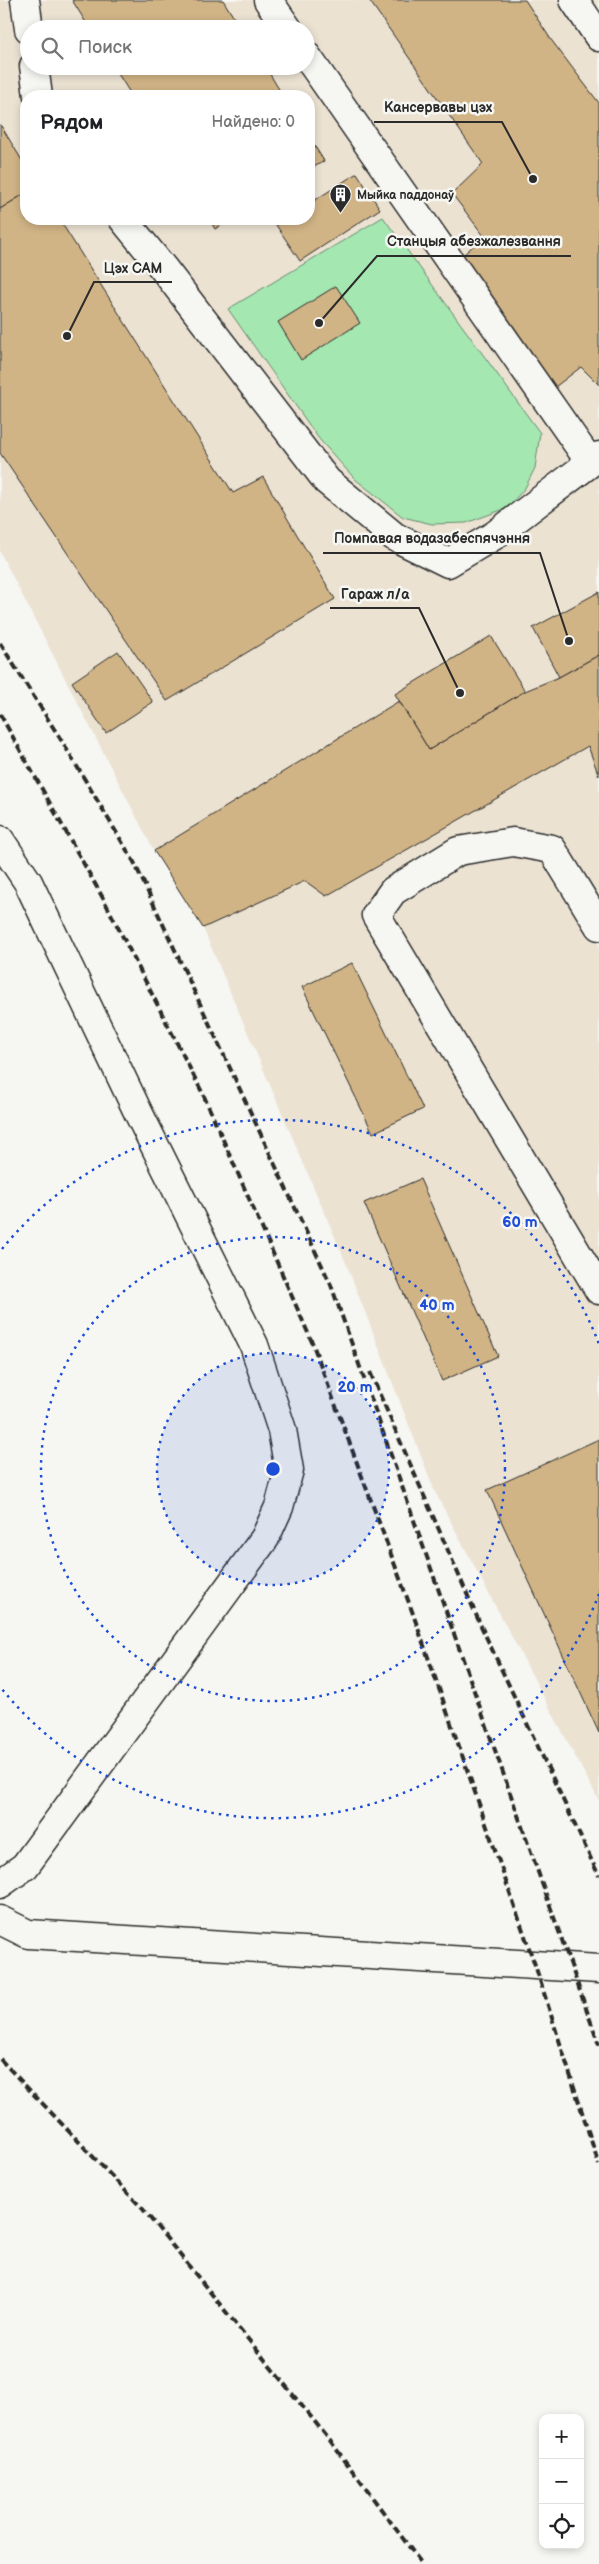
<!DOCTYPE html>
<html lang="ru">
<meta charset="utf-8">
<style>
:root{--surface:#fff;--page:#f2f2f2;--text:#202124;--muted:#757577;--line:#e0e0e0}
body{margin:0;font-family:"Balsamiq Sans",sans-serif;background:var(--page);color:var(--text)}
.controls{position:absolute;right:15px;bottom:15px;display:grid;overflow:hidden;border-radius:10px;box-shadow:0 2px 8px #0003}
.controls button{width:45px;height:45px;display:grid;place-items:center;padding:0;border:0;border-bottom:1px solid var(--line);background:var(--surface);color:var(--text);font:25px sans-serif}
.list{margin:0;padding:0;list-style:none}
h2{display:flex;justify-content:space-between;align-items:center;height:65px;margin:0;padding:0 20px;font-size:21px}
h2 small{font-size:16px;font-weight:400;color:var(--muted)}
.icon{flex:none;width:28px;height:28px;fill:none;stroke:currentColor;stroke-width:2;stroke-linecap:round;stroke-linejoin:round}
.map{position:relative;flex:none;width:599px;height:2564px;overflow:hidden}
.search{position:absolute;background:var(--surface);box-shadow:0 2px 8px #0003;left:20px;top:20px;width:295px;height:55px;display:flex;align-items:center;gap:12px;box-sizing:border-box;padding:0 18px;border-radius:28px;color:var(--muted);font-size:19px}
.panel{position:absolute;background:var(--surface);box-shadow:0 2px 8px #0003;left:20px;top:90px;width:295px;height:135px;border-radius:20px}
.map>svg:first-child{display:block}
.built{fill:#ebe2d2;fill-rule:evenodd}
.green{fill:#a4e7b1;stroke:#68896e}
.building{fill:#d1b486;stroke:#2b2b2b}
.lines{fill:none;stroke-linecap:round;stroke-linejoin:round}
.minor-casing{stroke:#2b2b2b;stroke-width:31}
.minor{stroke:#f6f6f2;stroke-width:28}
.rail{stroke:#2b2b2b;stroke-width:4;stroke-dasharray:8 4;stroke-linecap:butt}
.ring{fill:none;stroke:#1d4ed8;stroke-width:2.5;stroke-dasharray:2.5 5}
.labels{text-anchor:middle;stroke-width:5;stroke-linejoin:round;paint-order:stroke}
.poi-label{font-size:12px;font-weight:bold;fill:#2b2b2b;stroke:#f6f6f2;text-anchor:start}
.centre{fill:#1d4ed8;stroke:#f6f6f2;stroke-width:2.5}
.ring-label{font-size:15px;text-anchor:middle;font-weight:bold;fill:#1d4ed8;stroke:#f6f6f2;stroke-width:5;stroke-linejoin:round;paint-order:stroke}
.leader{fill:none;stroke:#2b2b2b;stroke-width:2}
.callout-dot{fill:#2b2b2b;stroke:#f6f6f2;stroke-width:2}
.callout-label{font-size:14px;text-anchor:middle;font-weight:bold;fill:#2b2b2b;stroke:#f6f6f2;stroke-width:5;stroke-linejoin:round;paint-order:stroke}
</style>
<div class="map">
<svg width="599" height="2564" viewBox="0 0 599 2564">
<rect width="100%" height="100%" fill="#f6f6f2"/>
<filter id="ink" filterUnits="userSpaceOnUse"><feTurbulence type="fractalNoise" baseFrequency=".02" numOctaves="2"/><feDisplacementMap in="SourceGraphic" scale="10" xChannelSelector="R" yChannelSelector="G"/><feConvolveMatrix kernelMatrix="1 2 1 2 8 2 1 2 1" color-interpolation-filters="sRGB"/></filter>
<g filter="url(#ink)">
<path class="built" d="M0,0H599V1801L435,1492L346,1263L203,928L154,851L0,552ZM29,29H306V66H29ZM26,96H309V219H26Z"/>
<path class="green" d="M383,217L540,433L535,468L525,488L507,508L466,523L432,524L403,517L355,479L319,439L228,309Z"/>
<g class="building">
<path d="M72,0H223L241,29H90Z"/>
<path d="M369,0H525L552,41L599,103V385L581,367L555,387L463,255L484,236L452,194L483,164Z"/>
<path d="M113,66H265L283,96H132Z"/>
<path d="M0,124L26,167V193L0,209Z"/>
<path d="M309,137L324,161L309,170Z"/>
<path d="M357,173L380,209L300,261L276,225L286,219H309V204Z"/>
<path d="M26,193V219H59L233,493L263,477L335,599L167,701L0,453V209Z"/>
<path d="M209,219H231L215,229Z"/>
<path d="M336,286L360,323L301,360L278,322Z"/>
<path d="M599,592V655L559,677L533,628Z"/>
<path d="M491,636L525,691L429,750L395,694Z"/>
<path d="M118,651L153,702L106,733L72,682Z"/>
<path d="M599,655V776L588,746L326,896L305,881L203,928L154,851L399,701L429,750L525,691L559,677Z"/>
<path d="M352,963L423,1109L373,1133L302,987Z"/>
<path d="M420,1179L498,1356L442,1381L364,1203Z"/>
<path d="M599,1439V1733L487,1490Z"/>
</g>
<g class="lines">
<defs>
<g id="minor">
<path d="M25,0L29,29"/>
<path d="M268,0L288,29"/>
<path d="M574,0L599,37"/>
<path d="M306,55L590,462"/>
<path d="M34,66L38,96"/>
<path d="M123,219L163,268L327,481L395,537L448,563L495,535L599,456"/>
<path d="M0,840L28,882L138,1112L254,1345L282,1430L289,1470L279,1507L265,1538L25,1866L0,1884"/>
<path d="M599,926L552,849L513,842L458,851L393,891L376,915L599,1290"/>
<path d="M0,1920L28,1934L599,1969"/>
</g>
</defs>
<use href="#minor" class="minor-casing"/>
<use href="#minor" class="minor"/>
<g class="rail">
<path d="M0,643L63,743L134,862L331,1285L599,2045"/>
<path d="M0,714L104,900L203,1094L312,1342L412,1611L535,1965L599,2165"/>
<path d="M370,1372L481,1626L599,1876"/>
<path d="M0,2059L142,2208L328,2438L422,2564"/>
</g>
</g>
</g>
<circle cx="273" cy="1469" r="116" fill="#1d4ed8" fill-opacity=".12"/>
<g class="ring">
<circle cx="273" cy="1469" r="116"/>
<circle cx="273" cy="1469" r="232"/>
<path d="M599 1594A349 349 0 0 1 2 1689M2 1249A349 349 0 0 1 599 1344"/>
</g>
<defs>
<symbol id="building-pin" viewBox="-11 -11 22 30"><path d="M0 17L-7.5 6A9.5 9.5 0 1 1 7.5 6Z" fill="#2b2b2b" stroke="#f6f6f2"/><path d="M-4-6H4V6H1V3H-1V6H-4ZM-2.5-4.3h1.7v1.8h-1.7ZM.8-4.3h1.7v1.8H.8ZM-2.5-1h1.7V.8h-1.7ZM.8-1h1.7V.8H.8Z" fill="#fff"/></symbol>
</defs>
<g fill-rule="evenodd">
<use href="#building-pin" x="328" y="182" width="25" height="34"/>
</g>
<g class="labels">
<g class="poi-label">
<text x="357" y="199">Мыйка паддонаў</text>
</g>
</g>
<circle cx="273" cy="1469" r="8" class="centre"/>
<g class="ring-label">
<text x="520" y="1227">60 m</text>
<text x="437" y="1310">40 m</text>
<text x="355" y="1392">20 m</text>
</g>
<path class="leader" d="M533 179L502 122H374M319 323L377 256H571M67 336L94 282H172M569 641L540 553H323M460 693L419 608H330"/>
<g class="callout-dot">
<circle cx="533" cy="179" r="5"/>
<circle cx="319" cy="323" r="5"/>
<circle cx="67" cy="336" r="5"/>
<circle cx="569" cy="641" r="5"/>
<circle cx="460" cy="693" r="5"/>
</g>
<g class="callout-label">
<text x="438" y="112">Кансервавы цэх</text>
<text x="474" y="246">Станцыя абезжалезвання</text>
<text x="133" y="273">Цэх САМ</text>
<text x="432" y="543">Помпавая водазабеспячэння</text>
<text x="375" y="599">Гараж л/а</text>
</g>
</svg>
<div class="controls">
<button>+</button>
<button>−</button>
<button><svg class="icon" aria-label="locate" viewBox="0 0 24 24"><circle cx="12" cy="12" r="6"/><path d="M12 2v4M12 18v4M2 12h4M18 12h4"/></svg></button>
</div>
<div class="search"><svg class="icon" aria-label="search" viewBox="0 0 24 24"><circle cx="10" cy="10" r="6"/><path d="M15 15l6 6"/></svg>Поиск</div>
<section class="panel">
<h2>Рядом<small>Найдено: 0</small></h2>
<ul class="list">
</ul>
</section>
</div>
